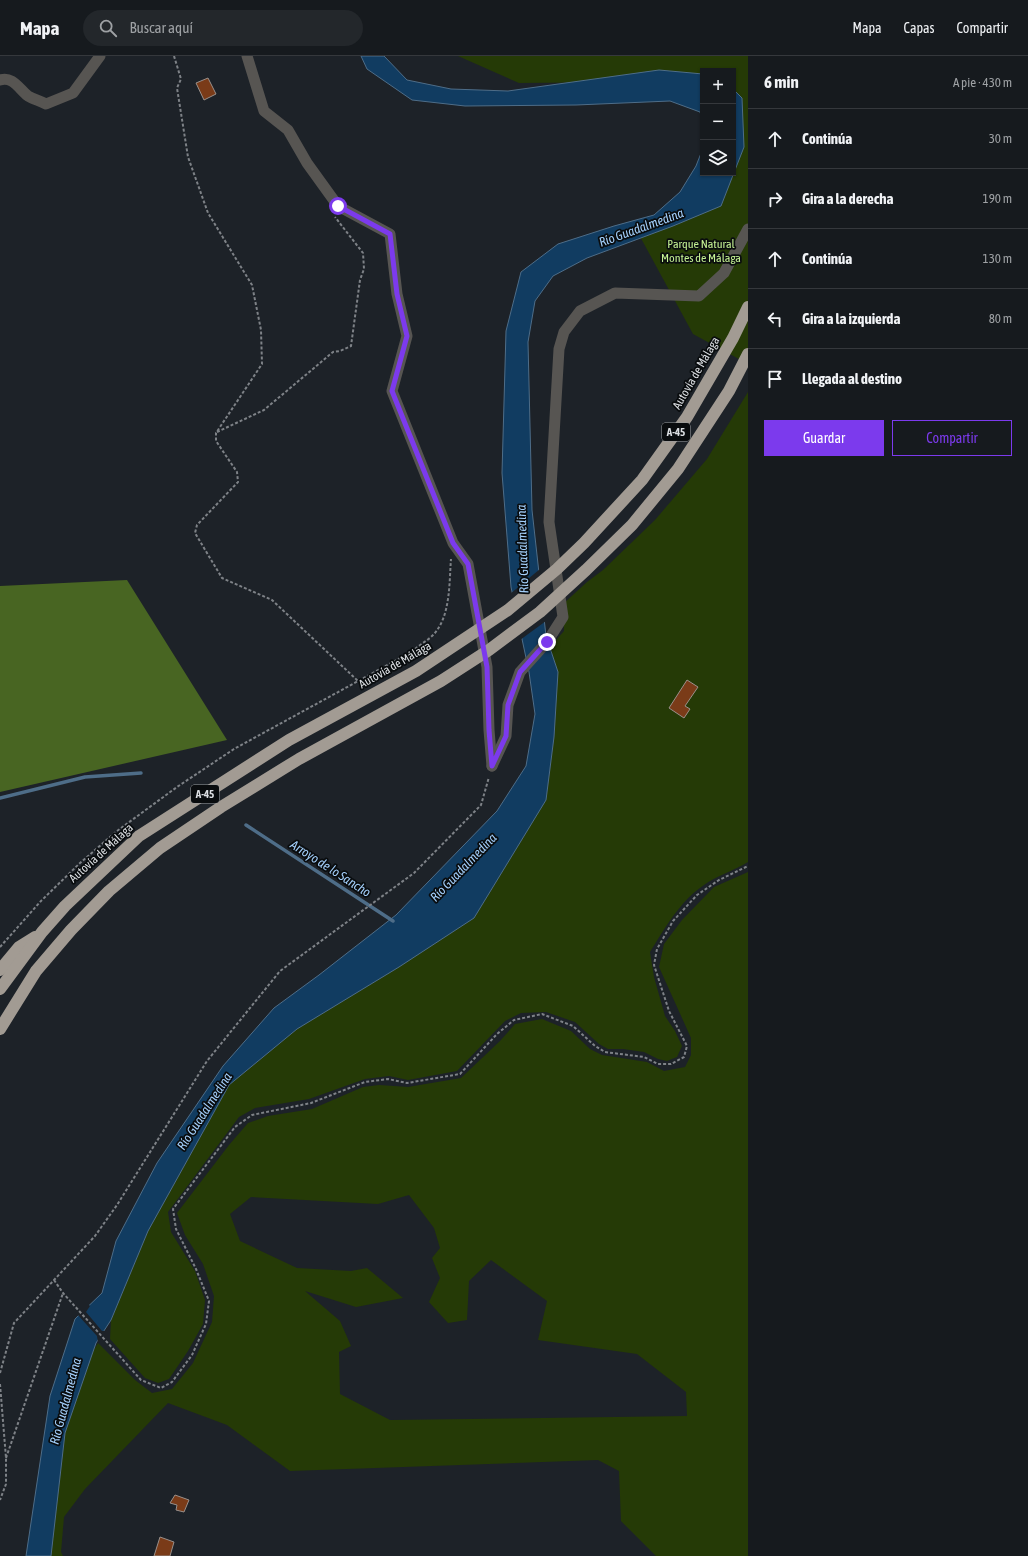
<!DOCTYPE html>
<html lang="es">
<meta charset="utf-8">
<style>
:root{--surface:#161a1e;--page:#23272b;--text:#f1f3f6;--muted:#9ea1a4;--line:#35383c;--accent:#7c3aed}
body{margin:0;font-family:"Asap Condensed",sans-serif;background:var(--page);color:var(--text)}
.controls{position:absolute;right:12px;top:12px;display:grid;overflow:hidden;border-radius:0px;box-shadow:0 1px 3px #0004}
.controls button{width:36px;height:36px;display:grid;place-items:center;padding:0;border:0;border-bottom:1px solid var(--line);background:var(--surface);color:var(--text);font:20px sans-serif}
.stop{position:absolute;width:12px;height:12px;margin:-9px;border:3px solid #7c3aed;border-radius:50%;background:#fff}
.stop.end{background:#7c3aed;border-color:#fff;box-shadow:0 1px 4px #0008}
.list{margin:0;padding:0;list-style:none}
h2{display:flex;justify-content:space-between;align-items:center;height:52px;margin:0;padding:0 16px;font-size:17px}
h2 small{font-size:13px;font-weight:400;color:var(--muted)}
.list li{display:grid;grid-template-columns:26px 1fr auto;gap:12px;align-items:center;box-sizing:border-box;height:60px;padding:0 16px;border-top:1px solid var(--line)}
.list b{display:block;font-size:15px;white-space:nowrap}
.list em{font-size:13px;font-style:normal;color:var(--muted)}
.actions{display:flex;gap:8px;padding:12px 16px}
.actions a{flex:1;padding:9px 0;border:1px solid var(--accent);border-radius:0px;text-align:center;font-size:14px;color:var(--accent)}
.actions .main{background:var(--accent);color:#fff}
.icon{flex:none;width:22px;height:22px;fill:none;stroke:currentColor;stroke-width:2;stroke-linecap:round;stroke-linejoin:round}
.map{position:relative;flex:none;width:748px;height:1500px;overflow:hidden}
header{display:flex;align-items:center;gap:24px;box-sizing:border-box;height:56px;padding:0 20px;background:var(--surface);border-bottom:1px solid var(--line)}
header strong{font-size:19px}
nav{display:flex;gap:22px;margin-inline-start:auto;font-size:14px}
.search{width:280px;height:36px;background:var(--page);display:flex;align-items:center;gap:10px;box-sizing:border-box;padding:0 14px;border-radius:22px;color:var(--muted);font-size:15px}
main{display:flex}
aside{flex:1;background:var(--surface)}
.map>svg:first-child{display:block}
.green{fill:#253a06;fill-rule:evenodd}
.forest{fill:#486522}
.water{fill:#113c61;stroke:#4e6d88}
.pier{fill:#1d2228}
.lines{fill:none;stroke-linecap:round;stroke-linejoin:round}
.stream{stroke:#4e6d88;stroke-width:3.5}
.building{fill:#7a3b18;stroke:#99908b}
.path{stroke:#7e8287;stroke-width:2;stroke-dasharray:3 2;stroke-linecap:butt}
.minor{stroke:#575552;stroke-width:11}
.motorway{stroke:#a29b93;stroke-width:12}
.route{stroke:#7c3aed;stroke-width:5}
.labels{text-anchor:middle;stroke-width:3.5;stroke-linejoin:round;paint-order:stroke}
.shield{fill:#090c0e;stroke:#9da0a3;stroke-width:1}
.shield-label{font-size:11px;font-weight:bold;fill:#dcdfe3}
.park-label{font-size:12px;fill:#c4f193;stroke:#090c0e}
.street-label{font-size:12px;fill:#dcdfe3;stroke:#090c0e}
.water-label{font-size:13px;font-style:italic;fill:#a3cffb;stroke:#090c0e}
</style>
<header>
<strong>Mapa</strong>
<div class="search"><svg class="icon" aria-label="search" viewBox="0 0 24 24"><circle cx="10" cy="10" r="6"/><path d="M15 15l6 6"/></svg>Buscar aquí</div>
<nav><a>Mapa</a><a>Capas</a><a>Compartir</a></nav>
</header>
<main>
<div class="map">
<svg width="748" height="1500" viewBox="0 0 748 1500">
<rect width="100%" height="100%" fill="#1d2228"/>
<g class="green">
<path d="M458,0H748V308L693,278L637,175L733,117V15H703V56L626,26L519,27Z"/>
<path d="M748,336V806C735,814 716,820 704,829C680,845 665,872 650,896L654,921L665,960L675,975L682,990L677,1001L667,1005L658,1003L644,996L623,993H608L599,988L575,966L546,956L521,957L505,965L457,1015L408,1024L389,1020L365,1023L309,1043L255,1052L239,1061L168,1156L171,1176L195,1215L205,1244L203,1268L188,1295L169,1323L158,1327L145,1322L110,1283L111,1264L148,1175L229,1029L297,973L546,744L554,681L558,616L549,592L564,575L563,548L587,526L603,514L655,464L707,403Z"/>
<path d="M748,816V1500H656L621,1465L619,1415L598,1404L290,1415L227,1369L168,1347L85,1433L64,1461L61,1496L63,1500H51L65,1377L92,1297L98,1287L135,1324L152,1337L172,1333L193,1307L212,1266L214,1240L203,1208L185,1179L177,1157L229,1089L248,1067L268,1060L312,1053L363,1031L379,1029L408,1031L461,1022L500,985L515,968L542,963L571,975L590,993L602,999L647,1006L664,1015L685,1011L691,999V982L659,911L664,888L682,864L714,831ZM409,1139L434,1172L440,1192L432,1202L440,1222L429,1246L448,1267L467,1264L469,1225L491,1204L547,1245L538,1284L637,1298L686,1336L687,1360L390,1364L340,1338L339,1296L351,1290L340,1265L305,1235L356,1251L403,1242L367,1212L351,1215L297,1212L240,1185L230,1158L251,1141L378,1148Z"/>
</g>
<path class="forest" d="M127,524L227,684L0,736V530Z"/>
<g class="water">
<path d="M361,0H384L407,24L451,33L508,35L659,14L703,18V66L700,56L670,45L576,49L465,50L412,44L367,13Z"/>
<path d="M733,33L742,42L744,91L721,150L673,170L587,202L553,220L535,245L528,286L532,454L546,580L558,616L554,681L546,744L474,862L399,911L297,973L229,1029L148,1175L111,1264L96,1287L65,1377L51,1500H26L50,1340L75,1263L102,1237L116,1185L157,1107L223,1010L274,952L319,919L396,859L497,755L526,710L535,658L529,616L511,531L502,417L506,275L521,216L558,188L614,170L654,159L680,136L696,110L703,92V117H733Z"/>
</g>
<g class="pier">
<path d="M540,513L546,565L520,584L510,538Z"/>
<path d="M88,1248L90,1250L86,1256L102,1275H106L98,1287L97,1280L77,1258Z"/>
</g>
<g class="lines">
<g class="stream">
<path d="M0,742L85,721L141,717"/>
<path d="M246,769L393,865"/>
</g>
</g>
<g class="building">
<path d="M208,22L216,38L204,44L196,27Z"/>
<path d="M687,624L698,631L685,650L690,653L684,662L669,652Z"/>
<path d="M175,1439L189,1444L184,1456L176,1454L177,1449L170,1447Z"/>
<path d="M160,1481L174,1486L170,1500H154Z"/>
</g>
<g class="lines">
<g class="path">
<path d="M174,0L181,23L177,32L188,101L208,157L252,229L261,274L262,308L216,377V385L237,416L238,426L197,469L195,477L222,522L272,544L358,625"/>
<path d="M217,376L264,354L333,296L340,295L351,290L360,224L364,213L363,197L335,161"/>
<path d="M0,891L41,845L80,807L117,775L177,731L234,693L413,595C418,590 425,586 431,581C451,563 449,528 451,503"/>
<path d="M54,1224L63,1237L141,1324L161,1332L172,1326L192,1299L206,1268L209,1245L196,1213L176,1173L173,1153L235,1071L252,1059L311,1047L365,1026L388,1023L407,1027L460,1018L497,978L514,964L542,958L573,970L595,990L605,996L644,1001L658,1008H671L684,1001L687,990L669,955L654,909L657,893L673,865L697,839L719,824L748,810"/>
<path d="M0,1317L14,1267L95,1180L117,1149L207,1005L280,915L414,817L481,749L489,721"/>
<path d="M0,1328L6,1402V1428L0,1444"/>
<path d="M6,1402L63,1237"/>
</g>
<g class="minor">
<path d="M247,0L264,55L288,74L307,107L338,150L390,178L397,238L407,280L392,335L453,487L468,508L487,611L489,674L492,710"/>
<path d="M0,24C13,20 19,33 28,40C33,43 40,45 46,48L73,37L100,0"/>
<path d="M492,710L506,680L508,649L520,616L547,586L563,561L549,466L559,293L564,276L580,255L615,237L699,240L724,217L748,173"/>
</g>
<g class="motorway">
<path d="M0,914L19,891L35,881"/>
<path d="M0,933L42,876L65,850L139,780L289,684L416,615L508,554L557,513L584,487L642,424L687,361L733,282L748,251"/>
<path d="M0,973L36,915L71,874L109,835L160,792L221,751L299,703L441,625L489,594L540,556L586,514L632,469L678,413L729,335L748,298"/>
</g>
</g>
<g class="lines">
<path class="route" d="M338,150L390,178L397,238L407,280L392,335L453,487L468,508L487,611L489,674L492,710L506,680L508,649L520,616L547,586"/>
</g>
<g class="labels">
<g class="shield">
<rect x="662" y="367" width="28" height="18" rx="3"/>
<rect x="191" y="729" width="28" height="18" rx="3"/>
</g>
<g class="shield-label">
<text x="676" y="380">A-45</text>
<text x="205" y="742">A-45</text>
</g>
<g class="park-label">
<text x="701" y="192">Parque Natural<tspan x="701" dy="14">Montes de Málaga</tspan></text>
</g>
<g class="street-label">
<text transform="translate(696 317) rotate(-60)" y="4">Autovía de Málaga</text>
<text transform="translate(395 609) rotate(-30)" y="4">Autovía de Málaga</text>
<text transform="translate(101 797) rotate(-42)" y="4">Autovía de Málaga</text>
</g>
<g class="water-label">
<text transform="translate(641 171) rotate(-20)" y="5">Río Guadalmedina</text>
<text transform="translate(522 493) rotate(-92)" y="5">Río Guadalmedina</text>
<text transform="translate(463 811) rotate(-46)" y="5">Río Guadalmedina</text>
<text transform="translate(331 812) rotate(33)" y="5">Arroyo de lo Sancho</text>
<text transform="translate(204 1055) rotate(-57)" y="5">Río Guadalmedina</text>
<text transform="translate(65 1345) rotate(-75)" y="5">Río Guadalmedina</text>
</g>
</g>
</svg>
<div class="controls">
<button>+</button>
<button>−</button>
<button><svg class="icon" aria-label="layers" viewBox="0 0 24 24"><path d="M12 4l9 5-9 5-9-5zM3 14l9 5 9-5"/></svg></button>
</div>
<div class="stop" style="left:338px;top:150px"></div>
<div class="stop end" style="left:547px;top:586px"></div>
</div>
<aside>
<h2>6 min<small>A pie · 430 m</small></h2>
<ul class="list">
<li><svg class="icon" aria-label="ahead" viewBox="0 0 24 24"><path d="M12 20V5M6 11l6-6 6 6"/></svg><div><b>Continúa</b></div><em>30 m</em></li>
<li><svg class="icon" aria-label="right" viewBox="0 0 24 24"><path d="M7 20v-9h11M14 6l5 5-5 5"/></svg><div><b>Gira a la derecha</b></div><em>190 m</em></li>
<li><svg class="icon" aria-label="ahead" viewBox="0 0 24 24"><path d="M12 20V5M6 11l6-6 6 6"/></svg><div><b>Continúa</b></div><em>130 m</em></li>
<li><svg class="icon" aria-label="left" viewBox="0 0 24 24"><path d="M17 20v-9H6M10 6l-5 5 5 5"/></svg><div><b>Gira a la izquierda</b></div><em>80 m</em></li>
<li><svg class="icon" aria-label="arrive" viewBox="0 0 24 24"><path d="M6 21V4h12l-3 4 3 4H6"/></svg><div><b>Llegada al destino</b></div></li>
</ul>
<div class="actions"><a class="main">Guardar</a><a>Compartir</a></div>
</aside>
</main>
